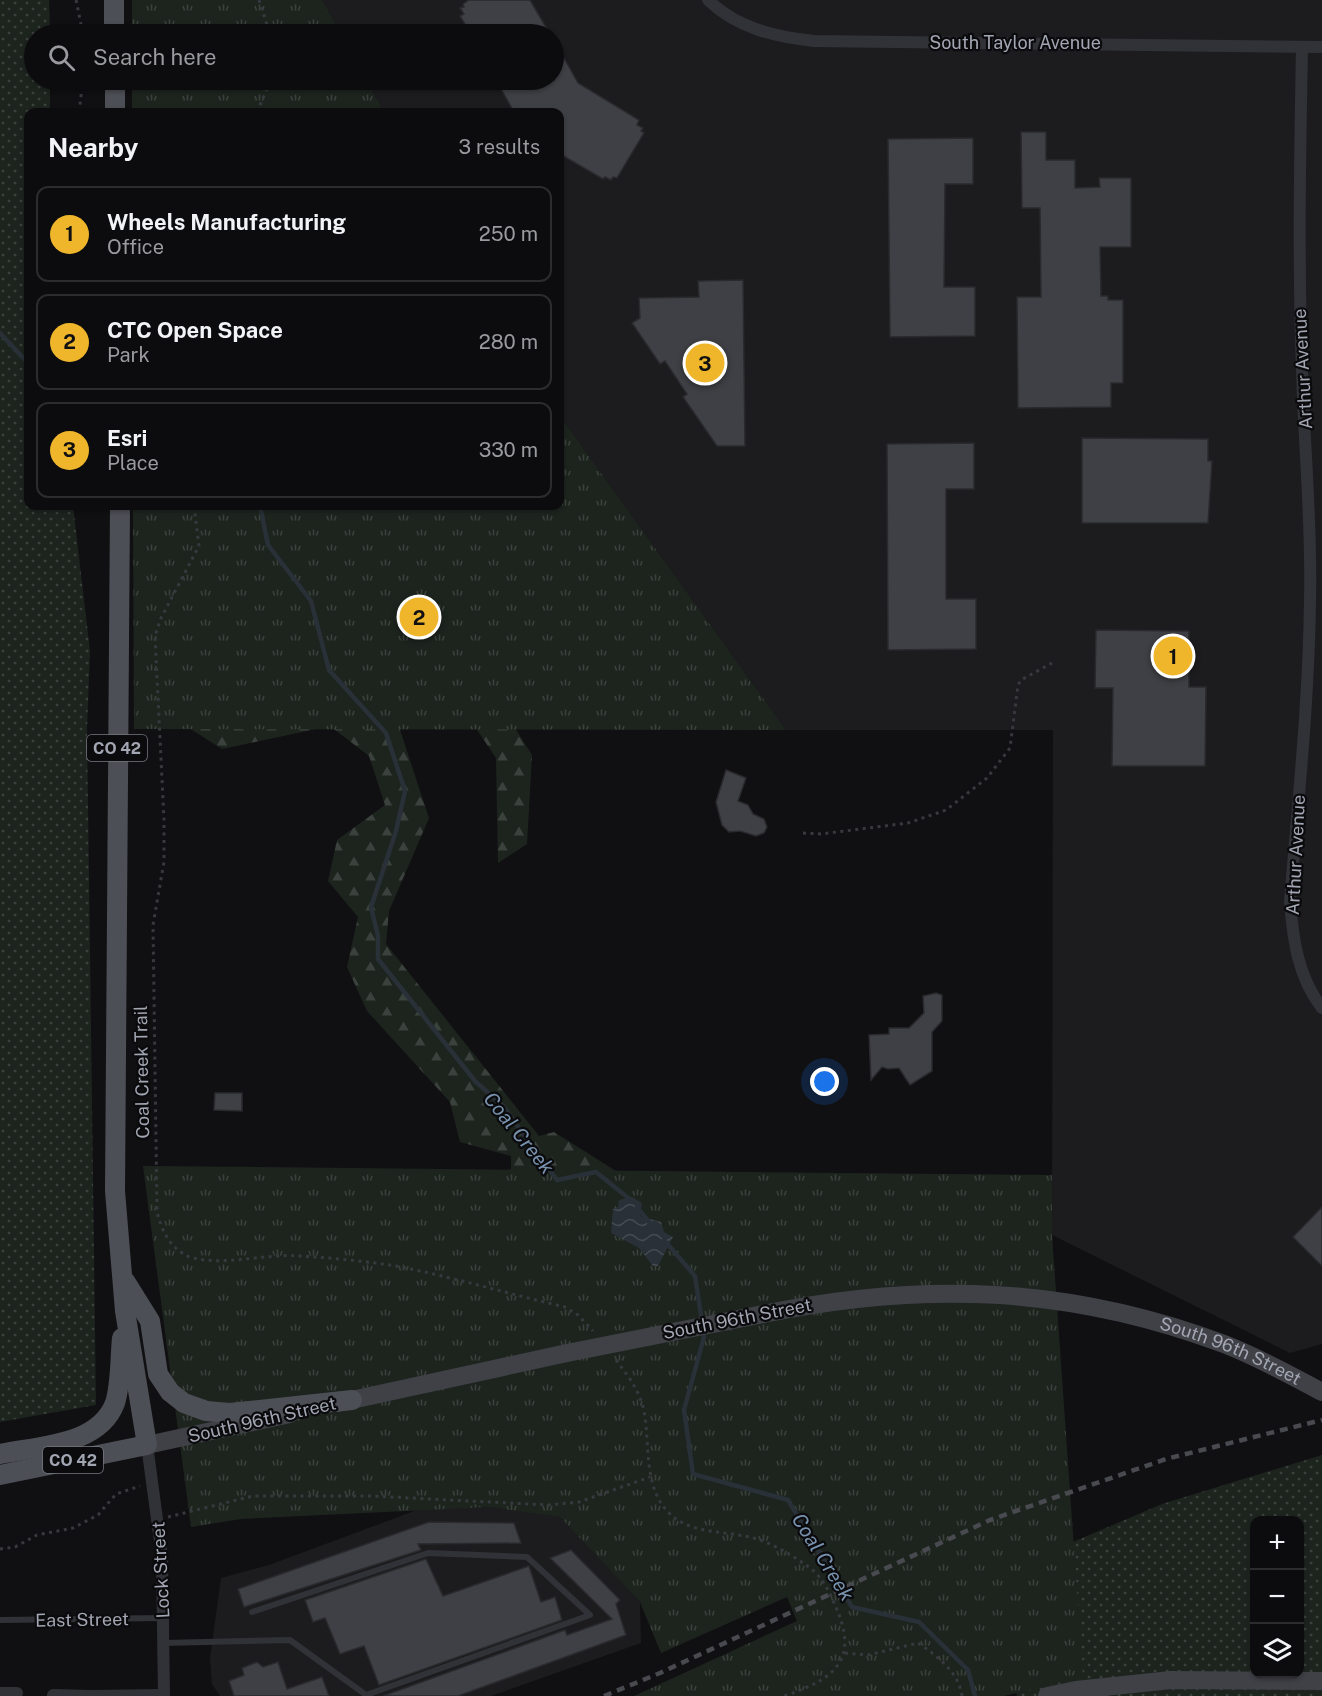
<!DOCTYPE html>
<meta charset="utf-8">
<style>
:root{--surface:#0c0c0e;--page:#151517;--text:#f1f3f6;--muted:#9a9b9e;--line:#2c2c2e;--accent:#efb62b}
body{margin:0;font-family:"Public Sans",sans-serif;background:var(--page);color:var(--text)}
.controls{position:absolute;right:18px;bottom:18px;display:grid;overflow:hidden;border-radius:12px;box-shadow:0 2px 4px #0004}
.controls button{width:54px;height:54px;display:grid;place-items:center;padding:0;border:0;border-bottom:2px solid var(--line);background:var(--surface);color:var(--text);font:30px sans-serif}
.you{position:absolute;left:825px;top:1082px;width:21px;height:21px;margin:-15px;border:4px solid #fff;border-radius:50%;background:#1a73e8;box-shadow:0 0 0 9px #1a73e833}
.badge{display:grid;place-items:center;width:39px;height:39px;border-radius:50%;background:var(--accent);color:#111;font-size:20px;font-weight:700}
.pin{position:absolute;translate:-50% -50%;border:3px solid #fff;box-shadow:0 2px 6px #0006}
.list{margin:0;padding:0;list-style:none}
h2{display:flex;justify-content:space-between;align-items:center;height:78px;margin:0;padding:0 24px;font-size:26px}
h2 small{font-size:20px;font-weight:400;color:var(--muted)}
.list li{display:grid;grid-template-columns:39px 1fr auto;gap:18px;align-items:center;box-sizing:border-box;height:96px;margin:0 12px 12px;padding:0 12px;border:2px solid var(--line);border-radius:12px}
.list b{display:block;font-size:22px;white-space:nowrap}
.list p{margin:0;font-size:20px;white-space:nowrap;color:var(--muted)}
.list em{font-size:20px;font-style:normal;color:var(--muted)}
.icon{flex:none;width:33px;height:33px;fill:none;stroke:currentColor;stroke-width:2;stroke-linecap:round;stroke-linejoin:round}
.map{position:relative;flex:none;width:1322px;height:1696px;overflow:hidden}
.search{position:absolute;background:var(--surface);box-shadow:0 2px 4px #0004;left:24px;top:24px;width:540px;height:66px;display:flex;align-items:center;gap:15px;box-sizing:border-box;padding:0 21px;border-radius:33px;color:var(--muted);font-size:22px}
.panel{position:absolute;background:var(--surface);box-shadow:0 2px 4px #0004;left:24px;top:108px;width:540px;height:402px;border-radius:12px}
.map>svg:first-child{display:block}
.built{fill:#1c1c1f}
.grass{fill:url(#grass-dots);fill-rule:evenodd}
.forest{fill:url(#forest-firs)}
.park{fill:url(#park-tufts)}
.water{fill:url(#water-waves)}
.lines{fill:none;stroke-linecap:round;stroke-linejoin:round}
.stream{stroke:#293037;stroke-width:4.5}
.building{fill:#3f4045;stroke:#2a2a2e;stroke-width:1.5}
.path{stroke:#37393e;stroke-width:3;stroke-dasharray:3 4.5;stroke-linecap:butt}
.service{stroke:#313237;stroke-width:6}
.minor{stroke:#313237;stroke-width:12}
.secondary{stroke:#3f4147;stroke-width:18}
.primary{stroke:#4d4f56;stroke-width:20}
.rail{stroke:#484a50;stroke-width:4.5;stroke-dasharray:8 6;stroke-linecap:butt}
.secondary-bridge{stroke:#3f4147;stroke-width:18}
.labels{text-anchor:middle;stroke-width:4.5;stroke-linejoin:round;paint-order:stroke}
.shield{fill:#0b0b0d;stroke:#757880;stroke-width:1.5}
.shield-label{font-size:16px;font-weight:bold;fill:#a2a6b2}
.street-label{font-size:18px;fill:#a2a6b2;stroke:#0b0b0d}
.water-label{font-size:20px;font-style:italic;fill:#7892ae;stroke:#0b0b0d}
</style>
<div class="map">
<svg width="1322" height="1696" viewBox="0 0 1322 1696">
<defs>
<pattern id="grass-dots" width="8" height="8" patternUnits="userSpaceOnUse" patternTransform="scale(1.5)"><rect width="8" height="8" fill="#1d241e"/><path d="M2 2h.1M6 6h.1" fill="none" stroke="#3b413c" stroke-width="1.8" stroke-linecap="round"/></pattern>
<pattern id="forest-firs" width="22" height="20" patternUnits="userSpaceOnUse" patternTransform="scale(1.5)"><rect width="22" height="20" fill="#1d241e"/><path d="M5 1l3.5 6h-7zM16 11l3.5 6h-7z" fill="#3b413c"/></pattern>
<pattern id="park-tufts" width="24" height="20" patternUnits="userSpaceOnUse" patternTransform="scale(1.5)"><rect width="24" height="20" fill="#1d241e"/><path d="M3 7l-1-3M5 7V3M7 7l1-3M15 17l-1-3M17 17v-4M19 17l1-3" fill="none" stroke="#3b413c"/></pattern>
<pattern id="water-waves" width="16" height="10" patternUnits="userSpaceOnUse" patternTransform="scale(1.5)"><rect width="16" height="10" fill="#293037"/><path d="M0 5q4-4 8 0t8 0" fill="none" stroke="#454b52"/></pattern>
</defs>
<rect width="100%" height="100%" fill="#101012"/>
<g class="built">
<path d="M322,0H1322V1344L1290,1353L1052,1235L1053,730H786L560,416V112H384L366,80H554V34H341Z"/>
<path d="M489,1507L560,1517L640,1602L641,1643L491,1696H220L212,1684L210,1658L221,1578L269,1565L417,1510Z"/>
</g>
<g class="grass">
<path d="M0,0H49L50,34H34V80H50V112H28V506H73L90,651L87,729L96,1405L0,1422Z"/>
<path d="M1322,1455V1696H1017L984,1580L1162,1504ZM1254,1520H1300V1674H1254Z"/>
</g>
<path class="forest" d="M420,578L532,755L527,844L498,863L496,758L441,676L399,727L429,818L389,911L386,944L539,1136L554,1132L627,1178L511,1196V1156L460,1142L450,1102L367,1011L347,967L358,917L328,881L337,840L385,805L369,756L330,726L222,749L175,719Z"/>
<g class="park">
<path d="M132,0H322L341,34H132Z"/>
<path d="M132,80H366L384,112H132Z"/>
<path d="M560,416L786,730L134,729L133,506H560Z"/>
<path d="M143,1166L1052,1175V1235L1083,1677L1004,1696H634L797,1621L787,1597L661,1653L640,1602L560,1517L489,1507L241,1519L191,1527Z"/>
</g>
<path class="water" d="M632,1197L642,1203L640,1216L661,1222L664,1232L673,1237L658,1266H653L639,1248L611,1233L613,1209L618,1207L619,1200Z"/>
<g class="lines">
<g class="stream">
<path d="M0,333L28,363"/>
<path d="M260,506L268,545L311,601L329,670L386,733L405,791L396,831L371,907L378,936V959L475,1081L503,1106L557,1180L596,1172L632,1201"/>
<path d="M637,1207L649,1222"/>
<path d="M664,1240L695,1276L702,1322"/>
<path d="M703,1330L704,1337L684,1410L693,1474L788,1500L852,1607L919,1622L968,1670L975,1696"/>
</g>
</g>
<g class="building">
<path d="M469,0H530L550,34H471L460,16L464,14L460,8L464,7L463,4Z"/>
<path d="M554,40L578,83L639,120L637,125L643,128L641,131L644,133L617,178L613,177L611,180L605,177L603,179L560,154V112H514L496,80H554Z"/>
<path d="M1021,132H1046V160H1075V188L1100,187L1099,178H1131V247H1100L1101,296H1108V300H1123V383H1111V407L1018,408L1017,297H1041L1040,208H1022Z"/>
<path d="M973,138V184H945L944,287H975V336L890,337L888,139Z"/>
<path d="M743,280L745,446H717L683,397L687,394L665,361L660,364L632,323L640,318L639,298L699,297L698,281Z"/>
<path d="M1082,438L1208,439V461H1212L1208,523H1082Z"/>
<path d="M974,443V489H946V599H976V649L888,650L887,444Z"/>
<path d="M1096,630L1189,631V687H1206L1205,766H1112L1113,688H1095Z"/>
<path d="M726,770L746,778L738,801L748,805L753,814L764,819L767,827L764,833L756,836L740,831L729,832L722,825L716,802Z"/>
<path d="M936,993L942,995V1021L932,1032V1071L910,1085L899,1068L888,1069L882,1067L871,1080L869,1035L889,1034V1028H909L924,1013L923,996Z"/>
<path d="M215,1093H242V1111L214,1110Z"/>
<path d="M1322,1207V1266L1293,1237Z"/>
<path d="M429,1522L514,1523L521,1543L418,1544L421,1550L244,1607L238,1589Z"/>
<path d="M571,1550L620,1600L616,1604L626,1635L458,1696H383L565,1630L567,1635L612,1619L550,1558Z"/>
<path d="M426,1559L443,1596L529,1566L541,1602L555,1597L562,1620L379,1685L364,1646L340,1654L325,1618L313,1622L305,1600Z"/>
<path d="M257,1662L263,1667L278,1662L287,1689L322,1677L329,1696H234L229,1681L244,1675L242,1668Z"/>
</g>
<g class="lines">
<g class="path">
<path d="M76,0L83,34"/>
<path d="M259,0L270,34"/>
<path d="M79,112L83,80"/>
<path d="M257,112L271,80"/>
<path d="M194,506L199,546L161,618L155,636L164,820V862L153,925L157,1211C161,1230 170,1249 190,1257C221,1267 267,1253 300,1256C332,1258 365,1261 396,1266C453,1277 509,1294 565,1307L578,1315L593,1331"/>
<path d="M803,833L821,834L908,823L946,810L987,778L1010,748L1018,685L1021,680L1052,663"/>
<path d="M616,1360C628,1376 640,1391 644,1411C650,1442 643,1486 668,1512C690,1535 724,1530 753,1538C773,1543 793,1556 810,1568C822,1577 829,1591 835,1605C860,1660 835,1679 784,1696"/>
<path d="M168,1517L253,1496H371L549,1505L579,1502L650,1477"/>
<path d="M0,1549L15,1547L37,1535L73,1528L98,1515L116,1494L140,1486"/>
<path d="M845,1653L868,1655L918,1643C936,1655 959,1672 962,1696"/>
</g>
<g class="service">
<path d="M0,1620L163,1618"/>
<path d="M164,1643L290,1640L366,1695L590,1615L527,1557L428,1553L252,1612"/>
</g>
<g class="minor">
<path d="M708,0C737,28 775,37 814,41L1322,47"/>
<path d="M1302,47C1300,154 1298,262 1302,369C1304,446 1312,522 1310,599C1309,700 1298,801 1290,902C1293,940 1298,977 1322,1008"/>
<path d="M147,1445L162,1556L164,1696"/>
<path d="M0,1693H17"/>
<path d="M53,1695L91,1696"/>
<path d="M91,1696L164,1695"/>
</g>
<g class="secondary">
<path id="s1" d="M763,1314C923,1281 1069,1286 1224,1344C1258,1357 1290,1375 1322,1392"/>
<path d="M338,1403L567,1353"/>
<path d="M147,1445L290,1414"/>
<path d="M1047,1696L1076,1690L1171,1680L1322,1681"/>
</g>
<g class="primary">
<path d="M114,0V34"/>
<path d="M115,80V112"/>
<path d="M125,1281L150,1321L158,1374L170,1392L184,1403L206,1411L230,1413L352,1400"/>
<path d="M0,1454C38,1446 99,1446 115,1403C121,1384 120,1358 122,1338"/>
<path d="M0,1475L147,1445L125,1311L115,1191L120,506"/>
</g>
<path class="rail" d="M604,1696L660,1673L990,1520L1166,1459L1322,1420"/>
<path class="secondary-bridge" d="M567,1353L763,1314"/>
</g>
<g class="labels">
<g class="shield">
<rect x="87" y="735" width="60" height="26" rx="4.5"/>
<rect x="43" y="1447" width="60" height="26" rx="4.5"/>
</g>
<g class="shield-label">
<text x="117" y="754">CO 42</text>
<text x="73" y="1466">CO 42</text>
</g>
<g class="street-label">
<text x="1015" y="49">South Taylor Avenue</text>
<text transform="translate(1303 369) rotate(-93)" y="6">Arthur Avenue</text>
<text transform="translate(1296 855) rotate(-87)" y="6">Arthur Avenue</text>
<text transform="translate(142 1072) rotate(-91)" y="6">Coal Creek Trail</text>
<text transform="translate(737 1319) rotate(-11)" y="6">South 96th Street</text>
<text dy="6" stroke="none"><textPath href="#s1" startOffset="477">South 96th Street</textPath></text>
<text transform="translate(262 1420) rotate(-13)" y="6">South 96th Street</text>
<text transform="translate(161 1570) rotate(-93)" y="6">Lock Street</text>
<text transform="translate(82 1620) rotate(-1)" y="6">East Street</text>
</g>
<g class="water-label">
<text transform="translate(519 1133) rotate(51)" y="7">Coal Creek</text>
<text transform="translate(823 1557) rotate(58)" y="7">Coal Creek</text>
</g>
</g>
</svg>
<div class="controls">
<button>+</button>
<button>−</button>
<button><svg class="icon" aria-label="layers" viewBox="0 0 24 24"><path d="M12 4l9 5-9 5-9-5zM3 14l9 5 9-5"/></svg></button>
</div>
<div class="you"></div>
<div class="pin badge" style="left:1173px;top:656px">1</div>
<div class="pin badge" style="left:419px;top:617px">2</div>
<div class="pin badge" style="left:705px;top:363px">3</div>
<div class="search"><svg class="icon" aria-label="search" viewBox="0 0 24 24"><circle cx="10" cy="10" r="6"/><path d="M15 15l6 6"/></svg>Search here</div>
<section class="panel">
<h2>Nearby<small>3 results</small></h2>
<ul class="list">
<li><span class="badge">1</span><div><b>Wheels Manufacturing</b><p>Office</p></div><em>250 m</em></li>
<li><span class="badge">2</span><div><b>CTC Open Space</b><p>Park</p></div><em>280 m</em></li>
<li><span class="badge">3</span><div><b>Esri</b><p>Place</p></div><em>330 m</em></li>
</ul>
</section>
</div>
